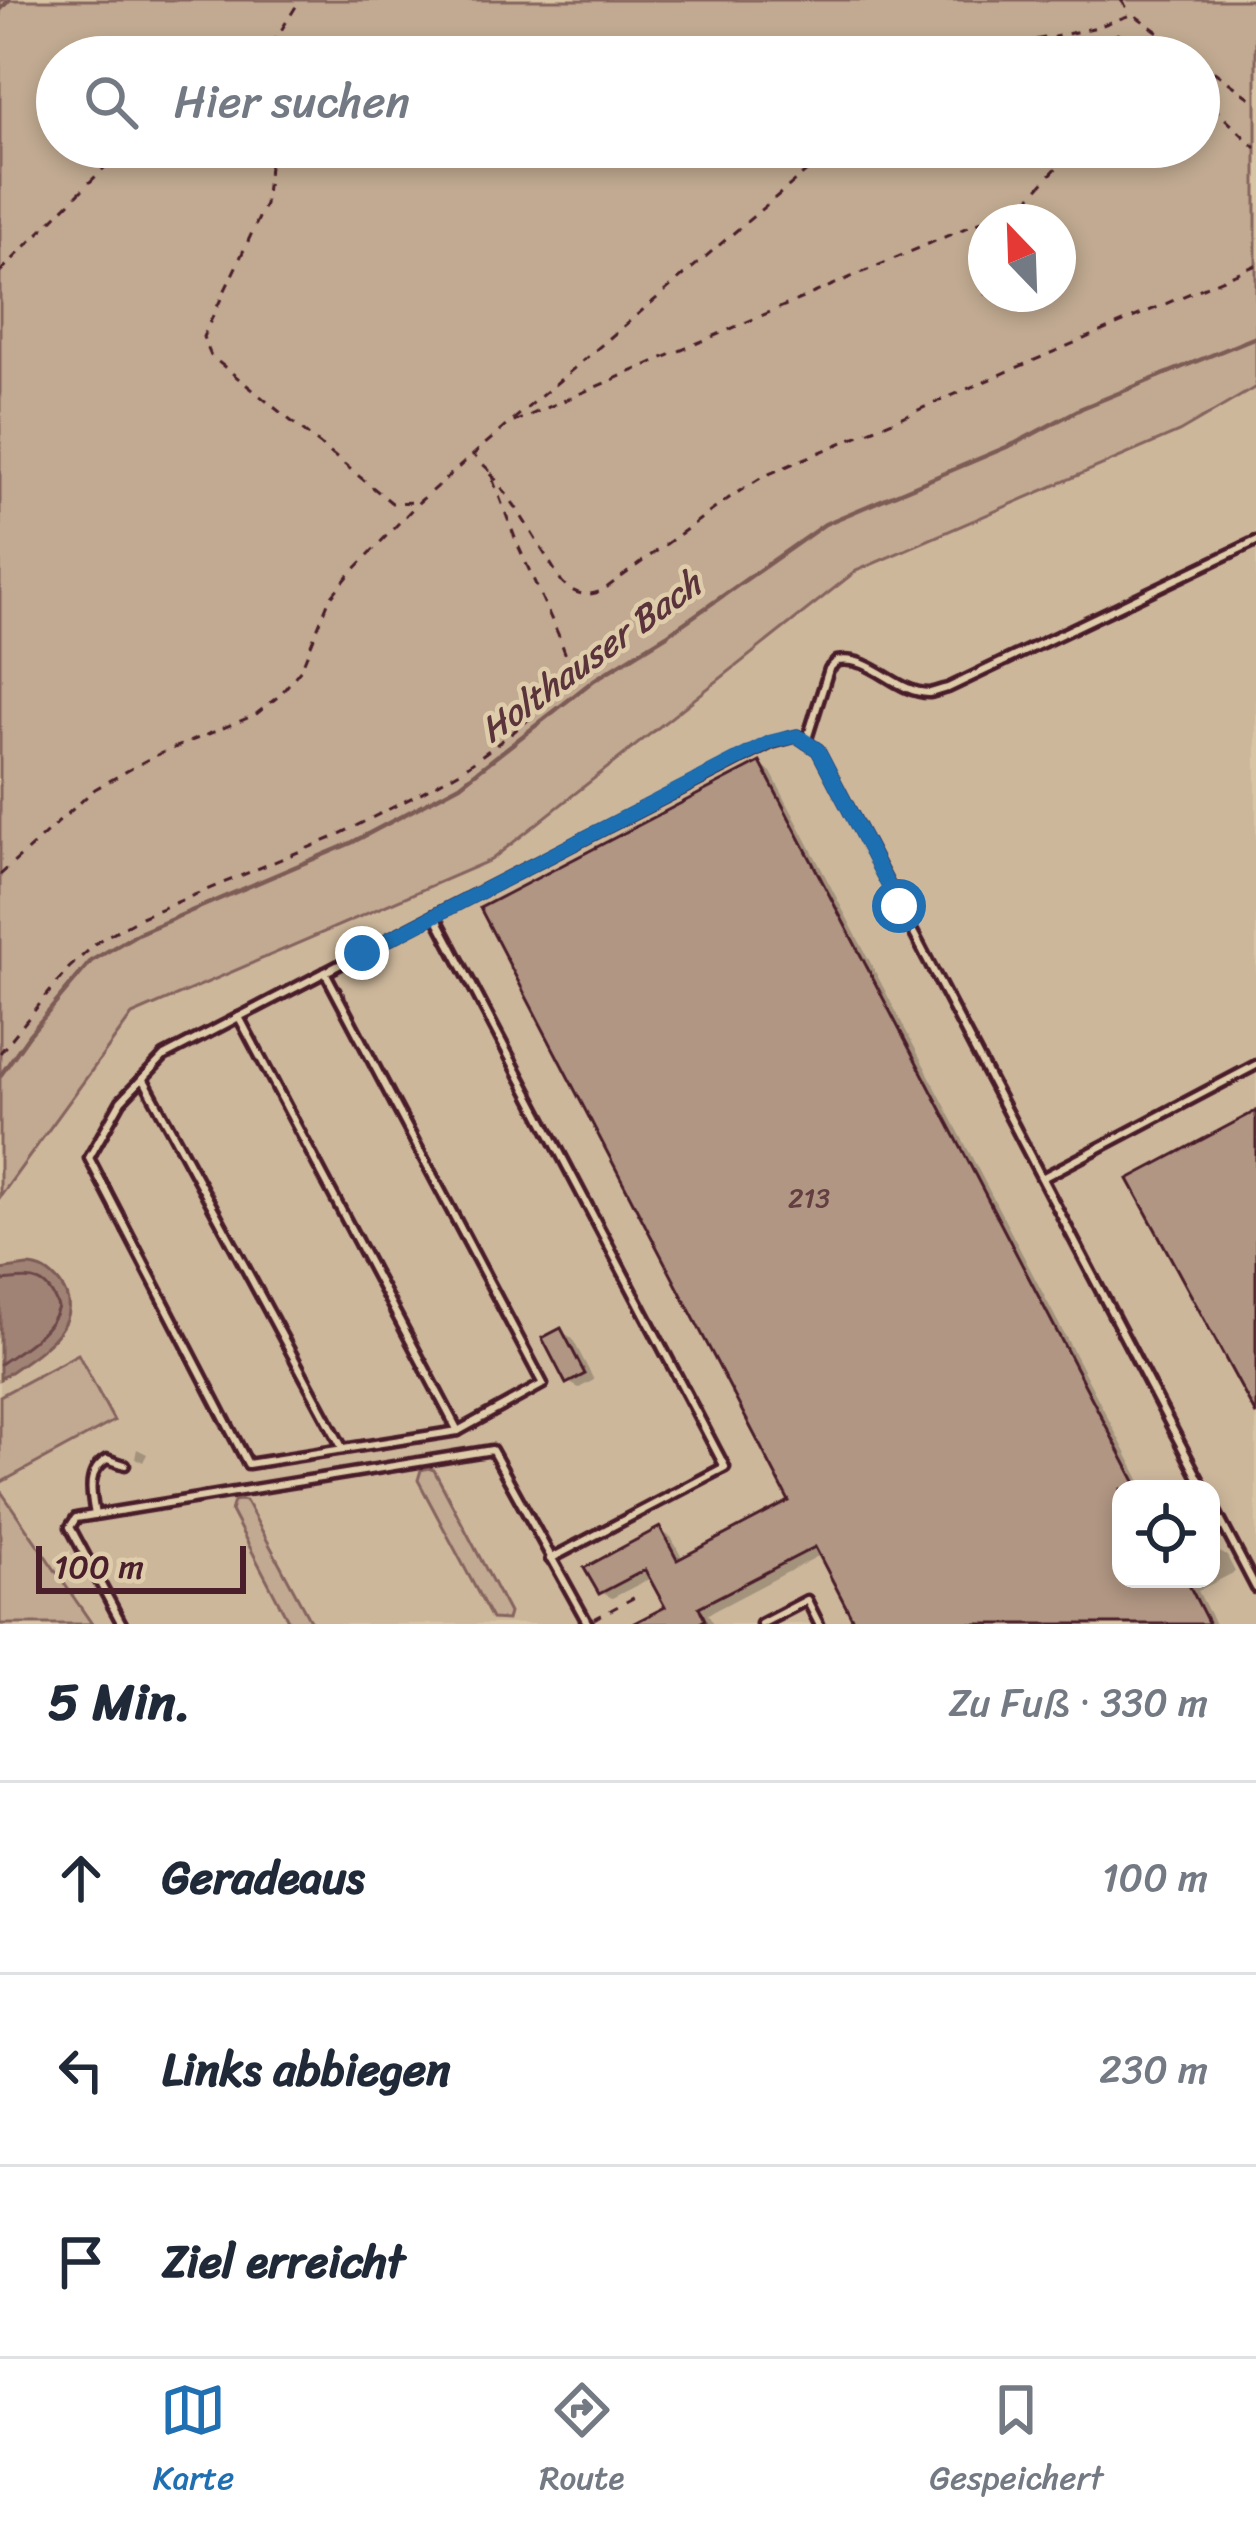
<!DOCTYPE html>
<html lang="de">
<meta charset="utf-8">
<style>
:root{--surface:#fff;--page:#f6f6f7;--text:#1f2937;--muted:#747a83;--line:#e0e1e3;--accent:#1f6fb2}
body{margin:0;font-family:Sriracha,sans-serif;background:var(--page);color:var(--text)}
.controls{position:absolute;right:36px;bottom:36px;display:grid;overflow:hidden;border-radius:24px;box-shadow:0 6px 18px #0003}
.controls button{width:108px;height:108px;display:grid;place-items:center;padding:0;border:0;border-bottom:3px solid var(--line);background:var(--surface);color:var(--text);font:60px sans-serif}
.compass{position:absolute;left:968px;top:204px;width:108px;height:108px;border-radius:50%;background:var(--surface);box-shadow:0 6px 18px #0003;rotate:337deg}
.scale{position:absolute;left:36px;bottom:30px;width:210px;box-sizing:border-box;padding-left:12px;border:6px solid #4a1f2b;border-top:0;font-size:33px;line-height:42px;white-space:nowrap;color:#4a1f2b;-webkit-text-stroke:9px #deccaa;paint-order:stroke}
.stop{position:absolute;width:36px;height:36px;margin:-27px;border:9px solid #1f6fb2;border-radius:50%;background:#fff}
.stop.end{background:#1f6fb2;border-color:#fff;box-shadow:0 3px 12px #0008}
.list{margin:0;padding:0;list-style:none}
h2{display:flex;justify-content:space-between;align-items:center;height:156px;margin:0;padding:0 48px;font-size:51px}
h2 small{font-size:39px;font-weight:400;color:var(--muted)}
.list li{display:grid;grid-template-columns:78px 1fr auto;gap:36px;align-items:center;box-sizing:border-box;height:192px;padding:0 48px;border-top:3px solid var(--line)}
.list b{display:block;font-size:45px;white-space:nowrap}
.list em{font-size:39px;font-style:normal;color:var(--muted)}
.icon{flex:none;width:66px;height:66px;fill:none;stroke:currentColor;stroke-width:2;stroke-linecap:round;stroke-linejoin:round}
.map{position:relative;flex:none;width:1256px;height:1624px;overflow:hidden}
.search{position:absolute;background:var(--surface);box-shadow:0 6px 18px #0003;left:36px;right:36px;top:36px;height:132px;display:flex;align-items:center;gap:30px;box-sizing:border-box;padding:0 42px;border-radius:66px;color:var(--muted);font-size:45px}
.sheet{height:732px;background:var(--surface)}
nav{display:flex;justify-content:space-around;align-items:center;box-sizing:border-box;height:168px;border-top:3px solid var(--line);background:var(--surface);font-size:33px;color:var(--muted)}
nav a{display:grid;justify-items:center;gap:6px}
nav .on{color:var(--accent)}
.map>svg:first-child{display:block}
.built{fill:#ccb79b;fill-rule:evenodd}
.green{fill:#c1aa91;stroke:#86645e;stroke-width:3;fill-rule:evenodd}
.water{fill:#a08375;stroke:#7e5b57;stroke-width:3}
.shadow{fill:#0003}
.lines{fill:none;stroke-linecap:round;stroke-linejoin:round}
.shore{stroke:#6c4749;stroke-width:3}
.stream{stroke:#7e5b57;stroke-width:4.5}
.building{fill:#b09683;stroke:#4a1f2b;stroke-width:3}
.lane-casing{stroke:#4a1f2b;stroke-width:15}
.path{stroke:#4a1f2b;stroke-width:3;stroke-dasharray:9 9;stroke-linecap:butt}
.lane{stroke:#deccaa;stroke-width:6}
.route{stroke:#1f6fb2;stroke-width:15}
.labels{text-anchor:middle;stroke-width:9;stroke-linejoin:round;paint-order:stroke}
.number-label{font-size:27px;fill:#643d41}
.water-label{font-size:36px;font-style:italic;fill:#5b333a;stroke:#deccaa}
</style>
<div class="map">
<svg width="1256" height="1624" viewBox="0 0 1256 1624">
<rect width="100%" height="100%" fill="#d8c5a5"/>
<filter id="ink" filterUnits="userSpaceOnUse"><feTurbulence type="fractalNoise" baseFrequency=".00833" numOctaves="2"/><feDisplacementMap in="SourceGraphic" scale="24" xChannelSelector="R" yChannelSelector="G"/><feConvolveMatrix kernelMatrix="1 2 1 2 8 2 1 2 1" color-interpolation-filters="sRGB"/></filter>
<g filter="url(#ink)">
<path class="built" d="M1256,387V1624H92L0,1490V1198L132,1015L491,861L857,572L1179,432ZM1121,1489H1211V1579H1121Z"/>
<g class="green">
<path d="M0,0H1256V387L1179,432L856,571L491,860L132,1015L0,1197ZM57,57H1199V147H57ZM986,222H1058V294H986Z"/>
<path d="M78,1354L114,1421L0,1483V1396Z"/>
<path d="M428,1468L434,1470L509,1613L507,1620L492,1619L418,1480L421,1470Z"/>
<path d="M0,1490L92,1624H0Z"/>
<path d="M240,1500L246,1501L312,1624H290L231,1511L234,1501Z"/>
</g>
<path class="water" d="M27,1266C42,1266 51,1273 60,1284C91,1325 29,1358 0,1379V1270Z"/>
<g class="shadow">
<path d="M760,765L771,772L1145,1489H1121V1579H1211V1552L1216,1550L1227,1556L1235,1572L1198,1591L1215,1624H858L822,1554L708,1614L713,1624H638L669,1608L653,1577L612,1598L601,1592L660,1531L671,1537L683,1560L793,1502Z"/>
<path d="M561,1331L572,1338L594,1380L579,1388L568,1382Z"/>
<path d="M137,1449L147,1454L143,1462L135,1458Z"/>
</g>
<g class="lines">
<path class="shore" d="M0,1281C30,1279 46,1273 58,1307C51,1332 21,1349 0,1364"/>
<g class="stream">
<path d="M0,10L9,0"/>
<path d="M0,1076L29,1035L91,961L137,934L351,843L460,785L594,680L667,635L825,524L1016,443L1082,408L1256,337"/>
</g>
</g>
<g class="building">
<path d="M760,762L1139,1489H1121V1579H1186L1209,1624H855L815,1547L699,1607L705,1620L698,1624H632L665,1607L645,1570L599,1594L584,1568L660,1527L677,1560L789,1501L480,908Z"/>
<path d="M1256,1111V1415L1128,1179Z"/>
<path d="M561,1328L585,1374L566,1384L542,1338Z"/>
</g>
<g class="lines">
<defs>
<g id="lane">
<path d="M806,742L829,669L837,661C872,655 895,693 929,693C932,693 945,688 948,688L1256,541"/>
<path d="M325,972L543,1384L458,1431L248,1464L89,1158L121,1101L164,1056L435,915"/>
<path d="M239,1017L458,1431"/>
<path d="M143,1078L343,1449"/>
<path d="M1042,1178L1256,1065"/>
<path d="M1211,1502L1256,1588"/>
<path d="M95,1515C91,1494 86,1471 107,1459L125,1465"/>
<path d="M550,1559L725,1467L435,915L771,743L797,736L818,750L1204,1489"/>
<path d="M122,1624L70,1527L76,1518L492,1450L588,1624"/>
<path d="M761,1624L807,1600L819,1624"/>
</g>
</defs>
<use href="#lane" class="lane-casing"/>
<g class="path">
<path d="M1121,0L1131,13"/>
<path d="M1253,0L1256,1"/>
<path d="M272,45L300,0"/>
<path d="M1065,56L1118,34L1130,41L1142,57"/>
<path d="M252,57L272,45L273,57"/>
<path d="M966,57L1004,45L1051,37"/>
<path d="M1063,57L1054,37L1097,27L1133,14L1193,57"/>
<path d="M1199,61L1256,102"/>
<path d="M1199,94L1256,148"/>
<path d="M271,147L265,205L203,337L211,356L392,503L417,502"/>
<path d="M0,272L125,147"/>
<path d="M513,420L835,147"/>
<path d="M491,473L515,506L562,582C575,595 585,597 602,591L732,496L762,477L1256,265"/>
<path d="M0,875L95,789L152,757L255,715L280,695L301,669L330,598L349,575L419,502L507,425L1026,202L1075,147"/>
<path d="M0,1053L69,968L100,940L141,917L332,838L415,796L462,770L512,733L557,696L570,680L571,669L558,634L517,543L489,470L474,456"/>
<path d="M594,1619L637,1596"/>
</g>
<use href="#lane" class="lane"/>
</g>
</g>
<g class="lines" filter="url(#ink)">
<path class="route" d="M362,953L771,742L797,736L818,750L899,906"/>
</g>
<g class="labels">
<g class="number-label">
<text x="809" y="1207">213</text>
</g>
<g class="water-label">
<text transform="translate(590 656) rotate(-36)" y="13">Holthauser Bach</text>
</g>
</g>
</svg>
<div class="controls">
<button><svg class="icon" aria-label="locate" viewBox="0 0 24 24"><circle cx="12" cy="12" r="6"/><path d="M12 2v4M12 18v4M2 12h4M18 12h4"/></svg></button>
</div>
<svg class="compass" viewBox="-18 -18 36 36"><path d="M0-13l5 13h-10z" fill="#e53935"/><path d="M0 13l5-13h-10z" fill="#747a83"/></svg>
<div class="scale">100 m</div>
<div class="stop" style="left:899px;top:906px"></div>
<div class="stop end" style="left:362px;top:953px"></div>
<div class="search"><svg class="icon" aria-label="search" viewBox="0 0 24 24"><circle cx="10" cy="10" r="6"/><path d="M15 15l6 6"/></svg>Hier suchen</div>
</div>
<section class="sheet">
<h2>5 Min.<small>Zu Fuß · 330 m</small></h2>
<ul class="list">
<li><svg class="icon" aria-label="ahead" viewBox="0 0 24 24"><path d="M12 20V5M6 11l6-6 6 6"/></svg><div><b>Geradeaus</b></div><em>100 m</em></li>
<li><svg class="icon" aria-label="left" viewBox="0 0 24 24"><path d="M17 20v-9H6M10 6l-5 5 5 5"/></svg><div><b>Links abbiegen</b></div><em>230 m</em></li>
<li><svg class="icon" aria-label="arrive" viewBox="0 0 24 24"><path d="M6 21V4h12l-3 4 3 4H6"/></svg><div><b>Ziel erreicht</b></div></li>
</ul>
</section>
<nav>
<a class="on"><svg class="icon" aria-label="map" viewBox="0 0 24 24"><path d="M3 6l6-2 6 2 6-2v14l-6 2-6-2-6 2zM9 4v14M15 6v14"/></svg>Karte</a>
<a><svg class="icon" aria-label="directions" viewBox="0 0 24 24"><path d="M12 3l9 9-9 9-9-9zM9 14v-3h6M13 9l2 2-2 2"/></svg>Route</a>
<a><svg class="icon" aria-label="saved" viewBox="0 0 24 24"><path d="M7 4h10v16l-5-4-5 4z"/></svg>Gespeichert</a>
</nav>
